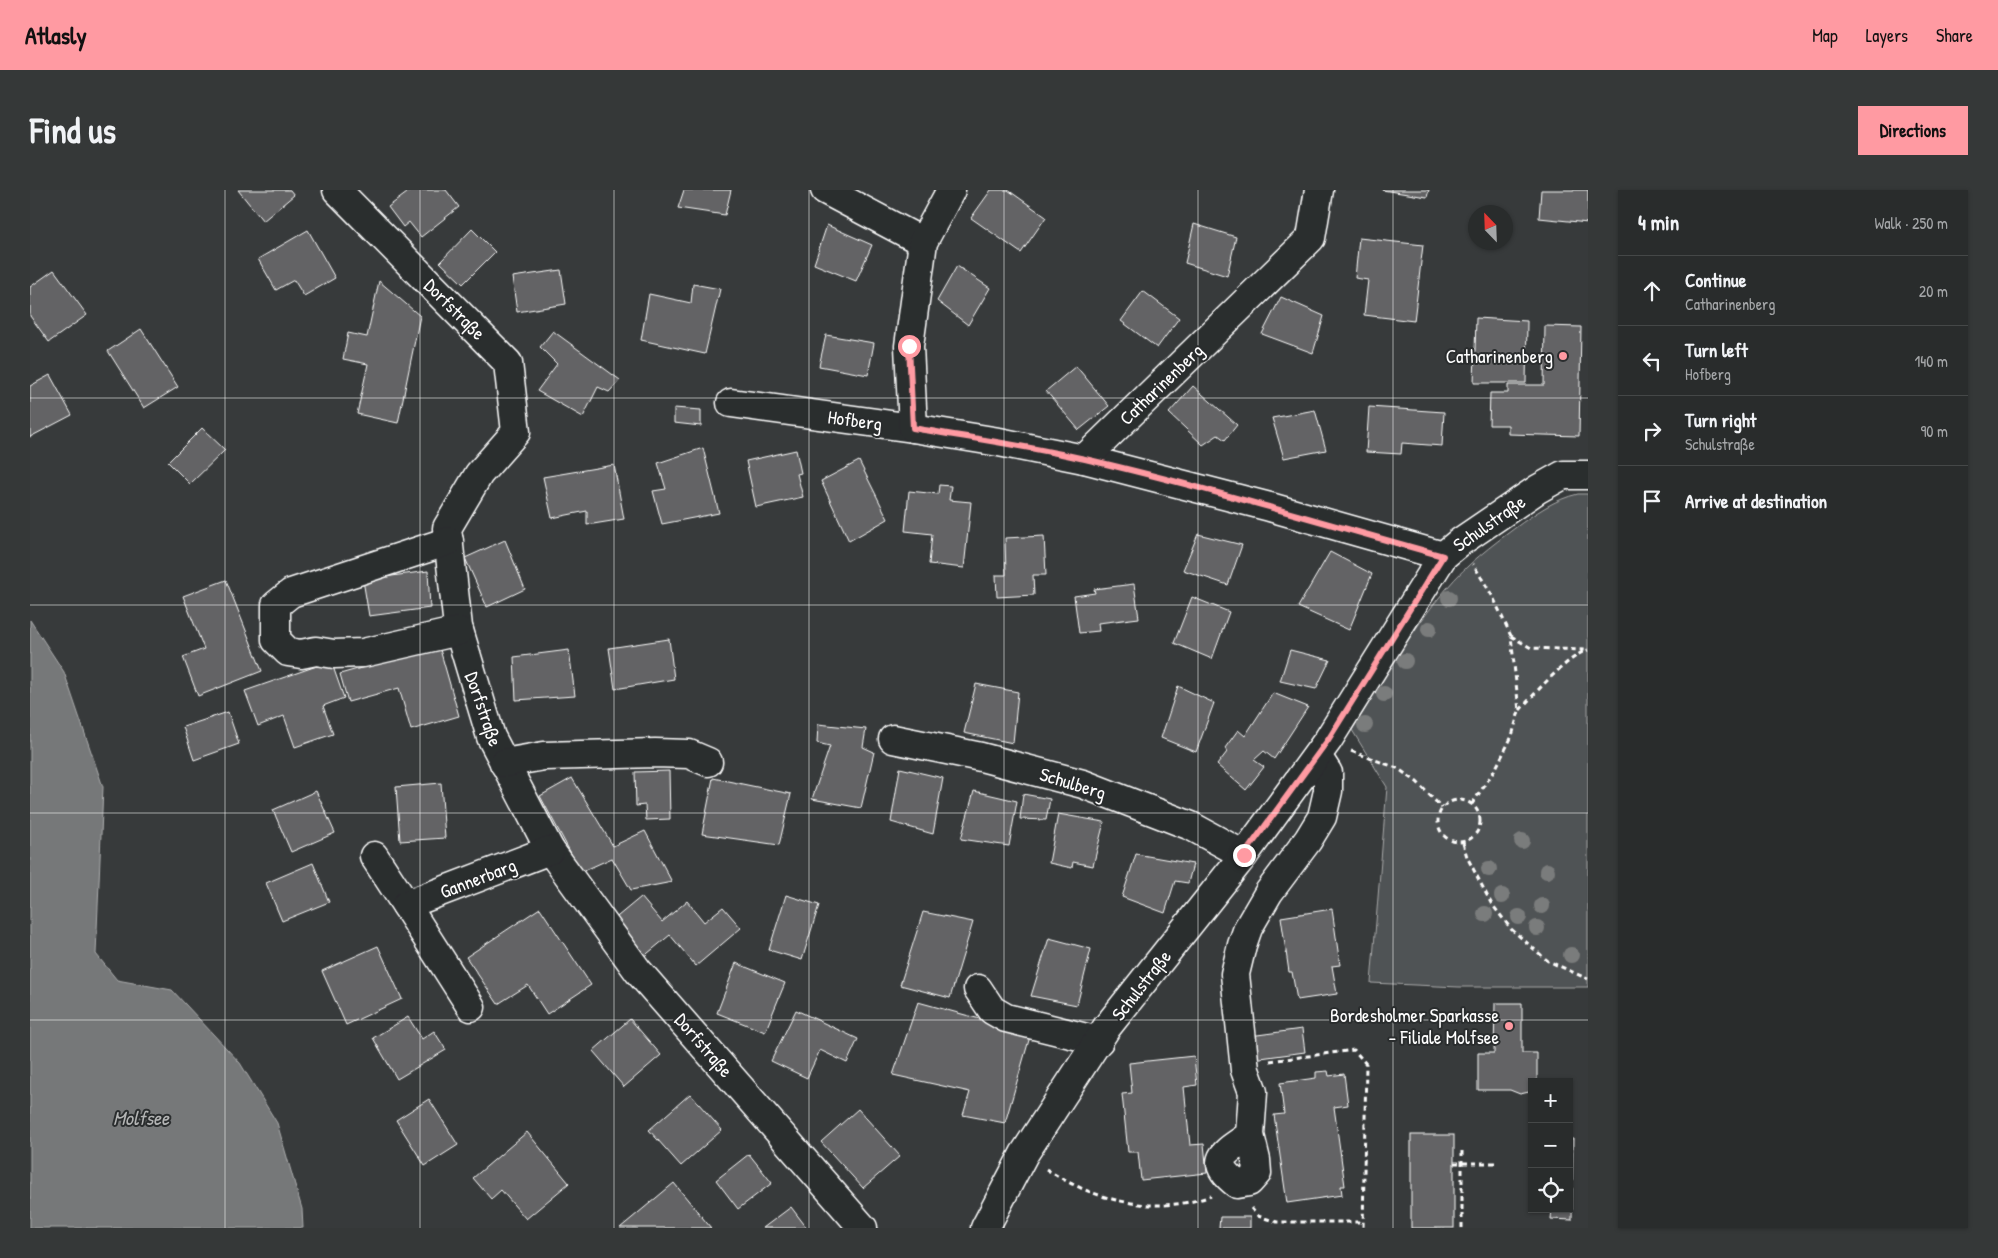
<!DOCTYPE html>
<meta charset="utf-8">
<style>
:root{--surface:#292c2c;--page:#353838;--text:#f1f3f6;--muted:#a5a7a9;--line:#454848;--accent:#ff9aa2}
body{margin:0;font-family:"Patrick Hand",sans-serif;background:var(--page);color:var(--text)}
.controls{position:absolute;right:15px;bottom:15px;display:grid;overflow:hidden;border-radius:0px;box-shadow:0 1px 4px #0004}
.controls button{width:45px;height:45px;display:grid;place-items:center;padding:0;border:0;border-bottom:1px solid var(--line);background:var(--surface);color:var(--text);font:25px sans-serif}
.compass{position:absolute;left:1438px;top:15px;width:45px;height:45px;border-radius:50%;background:var(--surface);box-shadow:0 1px 4px #0004;rotate:337deg}
.stop{position:absolute;width:15px;height:15px;margin:-11px;border:4px solid #ff9aa2;border-radius:50%;background:#fff}
.stop.end{background:#ff9aa2;border-color:#fff;box-shadow:0 1px 5px #0008}
.list{margin:0;padding:0;list-style:none}
h2{display:flex;justify-content:space-between;align-items:center;height:65px;margin:0;padding:0 20px;font-size:21px}
h2 small{font-size:16px;font-weight:400;color:var(--muted)}
.list li{display:grid;grid-template-columns:32px 1fr auto;gap:15px;align-items:center;box-sizing:border-box;height:70px;padding:0 20px;border-top:1px solid var(--line)}
.list b{display:block;font-size:19px;white-space:nowrap}
.list p{margin:0;font-size:16px;white-space:nowrap;color:var(--muted)}
.list em{font-size:16px;font-style:normal;color:var(--muted)}
.icon{flex:none;width:28px;height:28px;fill:none;stroke:currentColor;stroke-width:2;stroke-linecap:round;stroke-linejoin:round}
.map{position:relative;flex:none;width:1558px;height:1038px;overflow:hidden;border-radius:0px}
header{display:flex;align-items:center;gap:30px;box-sizing:border-box;height:70px;padding:0 25px;background:var(--accent);color:#111}
header strong{font-size:24px}
nav{display:flex;gap:28px;margin-inline-start:auto;font-size:18px}
.intro{display:flex;align-items:center;justify-content:space-between;box-sizing:border-box;height:120px;padding:0 30px}
h1{margin:0;font-size:35px}
.button{padding:12px 22px;border-radius:0px;background:var(--accent);color:#111;font-size:18px;font-weight:700}
main{display:flex;gap:30px;padding:0 30px}
aside{flex:1;background:var(--surface);border-radius:0px;box-shadow:0 1px 4px #0004}
.map>svg:first-child{display:block}
.park{fill:#505354;stroke:#a8a9aa}
.water{fill:#767879;stroke:#adaeaf}
.building{fill:#636465;stroke:#fff}
.lines{fill:none;stroke-linecap:round;stroke-linejoin:round}
.minor-casing{stroke:#fff;stroke-width:31}
.path{stroke:#fff;stroke-width:3;stroke-dasharray:5 4;stroke-linecap:butt}
.minor{stroke:#2a2d2e;stroke-width:28}
.tree{fill:#7a7c7c}
.route{stroke:#ff9aa2;stroke-width:6}
.grid{fill:none;stroke:#fff;stroke-width:1;stroke-opacity:0.55}
.poi-dot{fill:#ff9aa2;stroke:#2a2d2e;stroke-width:2}
.labels{text-anchor:middle;stroke-width:4;stroke-linejoin:round;paint-order:stroke}
.street-label{font-size:19px;fill:#fff;stroke:#2a2d2e}
.poi-label{font-size:19px;fill:#fff;stroke:#2a2d2e;text-anchor:end}
.water-label{font-size:20px;font-style:italic;fill:#b4b5b5;stroke:#2a2d2e}
</style>
<header>
<strong>Atlasly</strong>
<nav><a>Map</a><a>Layers</a><a>Share</a></nav>
</header>
<div class="intro"><h1>Find us</h1><a class="button">Directions</a></div>
<main>
<div class="map">
<svg width="1558" height="1038" viewBox="0 0 1558 1038">
<rect width="100%" height="100%" fill="#373a3b"/>
<filter id="ink" filterUnits="userSpaceOnUse"><feTurbulence type="fractalNoise" baseFrequency=".02" numOctaves="2"/><feDisplacementMap in="SourceGraphic" scale="10" xChannelSelector="R" yChannelSelector="G"/><feConvolveMatrix kernelMatrix="1 2 1 2 8 2 1 2 1" color-interpolation-filters="sRGB"/></filter>
<g filter="url(#ink)">
<path class="park" d="M1548,304H1558V797H1429L1341,793L1357,597L1322,540C1352,492 1380,441 1417,398C1437,374 1461,356 1485,338C1504,324 1525,309 1548,304Z"/>
<path class="water" d="M0,430L34,482L73,597L66,764L87,790L142,800L210,873L247,933L272,1019L273,1038H0Z"/>
<g class="building">
<path d="M208,0H260L264,5L233,31Z"/>
<path d="M381,0H416L429,17L391,47L379,32L373,37L358,17Z"/>
<path d="M654,0H701L695,25L648,18Z"/>
<path d="M961,0H978L1016,27L991,63L941,28Z"/>
<path d="M1352,0H1399L1397,7Z"/>
<path d="M1511,0H1558V33L1509,28Z"/>
<path d="M1164,34L1206,47L1197,86L1155,73Z"/>
<path d="M797,35L842,55L826,91L784,74Z"/>
<path d="M442,39L465,62L433,94L410,72Z"/>
<path d="M278,40L305,88L274,106L264,90L246,100L228,69Z"/>
<path d="M1329,48L1393,55L1384,131L1334,125L1338,90L1325,88Z"/>
<path d="M927,76L960,98L938,135L907,111Z"/>
<path d="M24,80L57,125L19,152L0,126V97Z"/>
<path d="M531,80L536,114L487,122L482,87Z"/>
<path d="M349,91L390,126L368,233L327,224L338,174L313,169L318,143L337,147Z"/>
<path d="M663,94L690,99L675,164L611,150L619,104L661,113Z"/>
<path d="M1113,101L1149,128L1127,158L1091,131Z"/>
<path d="M1251,107L1294,126L1283,163L1232,144Z"/>
<path d="M1446,128L1497,131L1496,193H1444Z"/>
<path d="M1515,136L1551,137L1549,246L1478,244V235H1459L1460,203H1478V195H1514Z"/>
<path d="M111,139L148,197L114,218L78,161Z"/>
<path d="M523,141L590,190L579,202L568,197L553,227L507,201L527,174L510,157Z"/>
<path d="M796,145L844,153L838,185L789,176Z"/>
<path d="M1046,176L1079,216L1049,240L1016,201Z"/>
<path d="M20,185L42,225L0,247V196Z"/>
<path d="M1163,196L1207,235L1195,250L1188,245L1173,255L1139,223Z"/>
<path d="M1339,217L1414,222L1412,256L1372,253L1371,264L1336,262Z"/>
<path d="M644,218L671,220V236L644,233Z"/>
<path d="M1285,220L1296,260L1254,268L1242,228Z"/>
<path d="M172,238L195,260L160,294L138,272Z"/>
<path d="M673,258L689,323L632,334L623,301L636,299L628,273Z"/>
<path d="M766,260L771,283L767,284L773,307L726,317L716,271Z"/>
<path d="M829,271L858,329L819,351L791,291Z"/>
<path d="M584,275L594,329L557,335V321L522,328L513,287Z"/>
<path d="M909,295L921,296L919,310L941,312L934,378L899,374L902,344L875,341L879,301L908,304Z"/>
<path d="M1168,344L1212,355L1198,395L1153,380Z"/>
<path d="M1014,346L1016,385H1003L1004,405L967,407L966,385H976L975,348Z"/>
<path d="M475,350L495,399L457,417L435,368Z"/>
<path d="M1300,362L1342,384L1319,440L1268,417Z"/>
<path d="M398,381L400,418L339,426L333,390Z"/>
<path d="M196,390L232,481L168,506L153,467L174,459L153,406Z"/>
<path d="M1104,394L1109,428L1068,433L1069,441L1049,443L1044,406L1065,403L1064,399Z"/>
<path d="M1162,407L1199,422L1182,469L1144,453Z"/>
<path d="M639,449L644,489L585,499L579,458Z"/>
<path d="M409,456L429,526L381,540L369,498L318,512L310,484Z"/>
<path d="M539,460L545,506L486,510L484,467Z"/>
<path d="M1260,460L1300,470L1286,499L1250,491Z"/>
<path d="M301,471L314,508L293,516L303,544L265,557L254,526L228,536L215,501Z"/>
<path d="M946,494L988,502L983,553L934,543Z"/>
<path d="M1148,496L1184,513L1166,562L1131,548Z"/>
<path d="M1243,503L1278,517L1244,569L1234,561L1224,570L1234,577L1216,600L1187,575L1197,562L1195,558L1208,540L1215,546Z"/>
<path d="M198,522L209,554L164,570L153,537Z"/>
<path d="M788,534L836,539L833,557L844,562L831,618L782,609L800,556L787,553Z"/>
<path d="M870,578L913,588L903,644L861,632Z"/>
<path d="M639,581L640,629L616,630L615,615L606,616L605,582Z"/>
<path d="M542,588L583,656L615,641L642,692L601,700L582,668L551,682L510,606Z"/>
<path d="M683,588L761,604L749,655L672,644Z"/>
<path d="M411,593L415,648L370,651L366,597Z"/>
<path d="M286,601L305,643L261,662L243,620Z"/>
<path d="M944,601L987,611L979,656L931,649Z"/>
<path d="M993,604L1020,609L1016,630L990,629Z"/>
<path d="M1028,624L1074,632L1063,676L1043,672L1042,678L1019,673Z"/>
<path d="M1106,664L1163,674L1158,693L1145,691L1135,723L1092,707Z"/>
<path d="M283,673L299,712L252,731L236,693Z"/>
<path d="M756,705L789,715L772,770L739,760Z"/>
<path d="M611,707L632,732L657,711L674,732L693,717L711,738L666,776L640,745L612,768L582,731Z"/>
<path d="M510,718L561,795L517,824L498,795L468,814L436,767Z"/>
<path d="M1302,719L1310,775L1302,776L1307,804L1267,810L1262,782H1259L1251,727Z"/>
<path d="M893,722L943,732L920,808L870,795Z"/>
<path d="M1019,748L1061,759L1047,815L1001,806Z"/>
<path d="M348,756L372,809L316,835L292,781Z"/>
<path d="M706,773L755,793L735,842L687,823Z"/>
<path d="M888,812L1001,843L975,933L933,925L940,902L863,885Z"/>
<path d="M1465,813H1492V863H1507V890L1506,892H1502V899L1499,902L1490,904L1480,900H1448V863H1464Z"/>
<path d="M766,820L828,849L817,873L790,860L777,888L741,871Z"/>
<path d="M378,827L392,849L404,841L416,860L367,889L343,848Z"/>
<path d="M600,829L631,865L594,897L563,861Z"/>
<path d="M1272,839L1275,862L1223,869L1220,846Z"/>
<path d="M1164,866L1167,895L1154,897L1160,955L1174,954L1177,983L1111,990L1108,962H1098L1092,904L1102,903L1099,873Z"/>
<path d="M1298,881L1299,886L1314,884L1318,915L1304,917L1315,996H1311L1312,1005L1257,1013L1244,925L1254,924L1250,893L1286,888V882Z"/>
<path d="M660,904L692,940L651,976L619,940Z"/>
<path d="M399,909L428,955L395,976L366,930Z"/>
<path d="M828,919L870,966L833,998L791,952Z"/>
<path d="M497,942L539,993L496,1029L471,1000L461,1009L443,988Z"/>
<rect x="1381" y="945" width="43" height="93"/>
<path d="M1539,949H1543L1542,1030L1521,1029L1522,1019H1539Z"/>
<path d="M719,964L742,993L708,1019L686,990Z"/>
<path d="M644,993L681,1038H590Z"/>
<path d="M761,1017L777,1038H733Z"/>
<path d="M1190,1027H1220V1038H1189Z"/>
</g>
<g class="lines">
<defs>
<g id="minor">
<path d="M307,0L478,173L486,242L449,284L417,338L428,437L461,547L520,660L608,781L833,1038"/>
<path d="M795,0L893,52"/>
<path d="M701,213L883,238L969,252L1054,269L1240,317L1413,366"/>
<path d="M883,238L879,156L893,52L921,0"/>
<path d="M1054,269L1281,48L1289,0"/>
<path d="M419,351L261,403L246,415V450L258,462L271,464L286,461L304,464L333,463L429,441"/>
<path d="M863,549L951,567L1053,594L1161,636L1214,665"/>
<path d="M474,573L514,566L625,563L659,564L678,572"/>
<path d="M344,666L376,715"/>
<path d="M948,799L962,820L976,828L1069,851"/>
<path d="M441,817L376,715L520,660"/>
<path d="M1220,945L1226,970L1227,983L1219,992L1207,994C1174,969 1199,961 1220,945L1223,902L1215,880L1205,784L1212,755L1218,738L1239,702L1278,650L1292,627L1298,601V583L1287,566"/>
<path d="M955,1038L994,964L1077,837L1214,665L1298,550L1413,366L1430,352L1508,299L1533,285H1558"/>
</g>
</defs>
<use href="#minor" class="minor-casing"/>
<g class="path">
<path d="M1481,446L1501,458L1555,460"/>
<path d="M1490,520C1503,505 1539,465 1558,460"/>
<path d="M1321,561L1367,578L1387,592L1412,618"/>
<circle cx="1429" cy="631" r="21"/>
<path d="M1442,614L1466,578L1482,546L1489,521L1481,446L1463,407L1443,374"/>
<path d="M1433,653L1437,667L1461,713L1481,739L1518,771L1558,789"/>
<path d="M1240,871L1324,860L1336,874L1333,1038"/>
<path d="M1424,973H1466"/>
<path d="M1016,979C1065,1011 1124,1026 1181,1006"/>
<path d="M1221,1018L1228,1026L1247,1032H1333"/>
<path d="M1432,1038V958"/>
</g>
<use href="#minor" class="minor"/>
</g>
<g class="tree">
<circle cx="1419" cy="408" r="8"/>
<circle cx="1399" cy="439" r="8"/>
<circle cx="1375" cy="471" r="8"/>
<circle cx="1354" cy="504" r="8"/>
<circle cx="1335" cy="535" r="8"/>
<circle cx="1492" cy="651" r="8"/>
<circle cx="1459" cy="679" r="8"/>
<circle cx="1517" cy="681" r="8"/>
<circle cx="1472" cy="706" r="8"/>
<circle cx="1512" cy="716" r="8"/>
<circle cx="1455" cy="724" r="8"/>
<circle cx="1489" cy="727" r="8"/>
<circle cx="1507" cy="738" r="8"/>
<circle cx="1541" cy="765" r="8"/>
</g>
</g>
<g class="lines" filter="url(#ink)">
<path class="route" d="M879,156L883,238C940,248 998,256 1055,269C1175,297 1294,333 1413,366L1298,550L1214,665"/>
</g>
<path class="grid" d="M195,0V1038M390,0V1038M584,0V1038M779,0V1038M974,0V1038M1168,0V1038M1363,0V1038M0,208H1558M0,415H1558M0,623H1558M0,830H1558"/>
<g class="poi-dot">
<circle cx="1533" cy="166" r="5"/>
<circle cx="1479" cy="836" r="5"/>
</g>
<g class="labels">
<g class="street-label">
<text transform="translate(425 119) rotate(45)" y="7">Dorfstraße</text>
<text transform="translate(1131 194) rotate(-44)" y="7">Catharinenberg</text>
<text transform="translate(825 230) rotate(8)" y="7">Hofberg</text>
<text transform="translate(1459 333) rotate(-35)" y="7">Schulstraße</text>
<text transform="translate(454 519) rotate(71)" y="7">Dorfstraße</text>
<text transform="translate(1043 593) rotate(17)" y="7">Schulberg</text>
<text transform="translate(448 688) rotate(-21)" y="7">Gannerbarg</text>
<text transform="translate(1111 795) rotate(-52)" y="7">Schulstraße</text>
<text transform="translate(674 855) rotate(49)" y="7">Dorfstraße</text>
</g>
<g class="poi-label">
<text x="1523" y="173">Catharinenberg</text>
<text x="1469" y="832">Bordesholmer Sparkasse<tspan x="1469" dy="22">- Filiale Molfsee</tspan></text>
</g>
<g class="water-label">
<text x="111" y="935">Molfsee</text>
</g>
</g>
</svg>
<div class="controls">
<button>+</button>
<button>−</button>
<button><svg class="icon" aria-label="locate" viewBox="0 0 24 24"><circle cx="12" cy="12" r="6"/><path d="M12 2v4M12 18v4M2 12h4M18 12h4"/></svg></button>
</div>
<svg class="compass" viewBox="-18 -18 36 36"><path d="M0-13l5 13h-10z" fill="#e53935"/><path d="M0 13l5-13h-10z" fill="#a5a7a9"/></svg>
<div class="stop" style="left:879px;top:156px"></div>
<div class="stop end" style="left:1214px;top:665px"></div>
</div>
<aside>
<h2>4 min<small>Walk · 250 m</small></h2>
<ul class="list">
<li><svg class="icon" aria-label="ahead" viewBox="0 0 24 24"><path d="M12 20V5M6 11l6-6 6 6"/></svg><div><b>Continue</b><p>Catharinenberg</p></div><em>20 m</em></li>
<li><svg class="icon" aria-label="left" viewBox="0 0 24 24"><path d="M17 20v-9H6M10 6l-5 5 5 5"/></svg><div><b>Turn left</b><p>Hofberg</p></div><em>140 m</em></li>
<li><svg class="icon" aria-label="right" viewBox="0 0 24 24"><path d="M7 20v-9h11M14 6l5 5-5 5"/></svg><div><b>Turn right</b><p>Schulstraße</p></div><em>90 m</em></li>
<li><svg class="icon" aria-label="arrive" viewBox="0 0 24 24"><path d="M6 21V4h12l-3 4 3 4H6"/></svg><div><b>Arrive at destination</b></div></li>
</ul>
</aside>
</main>
